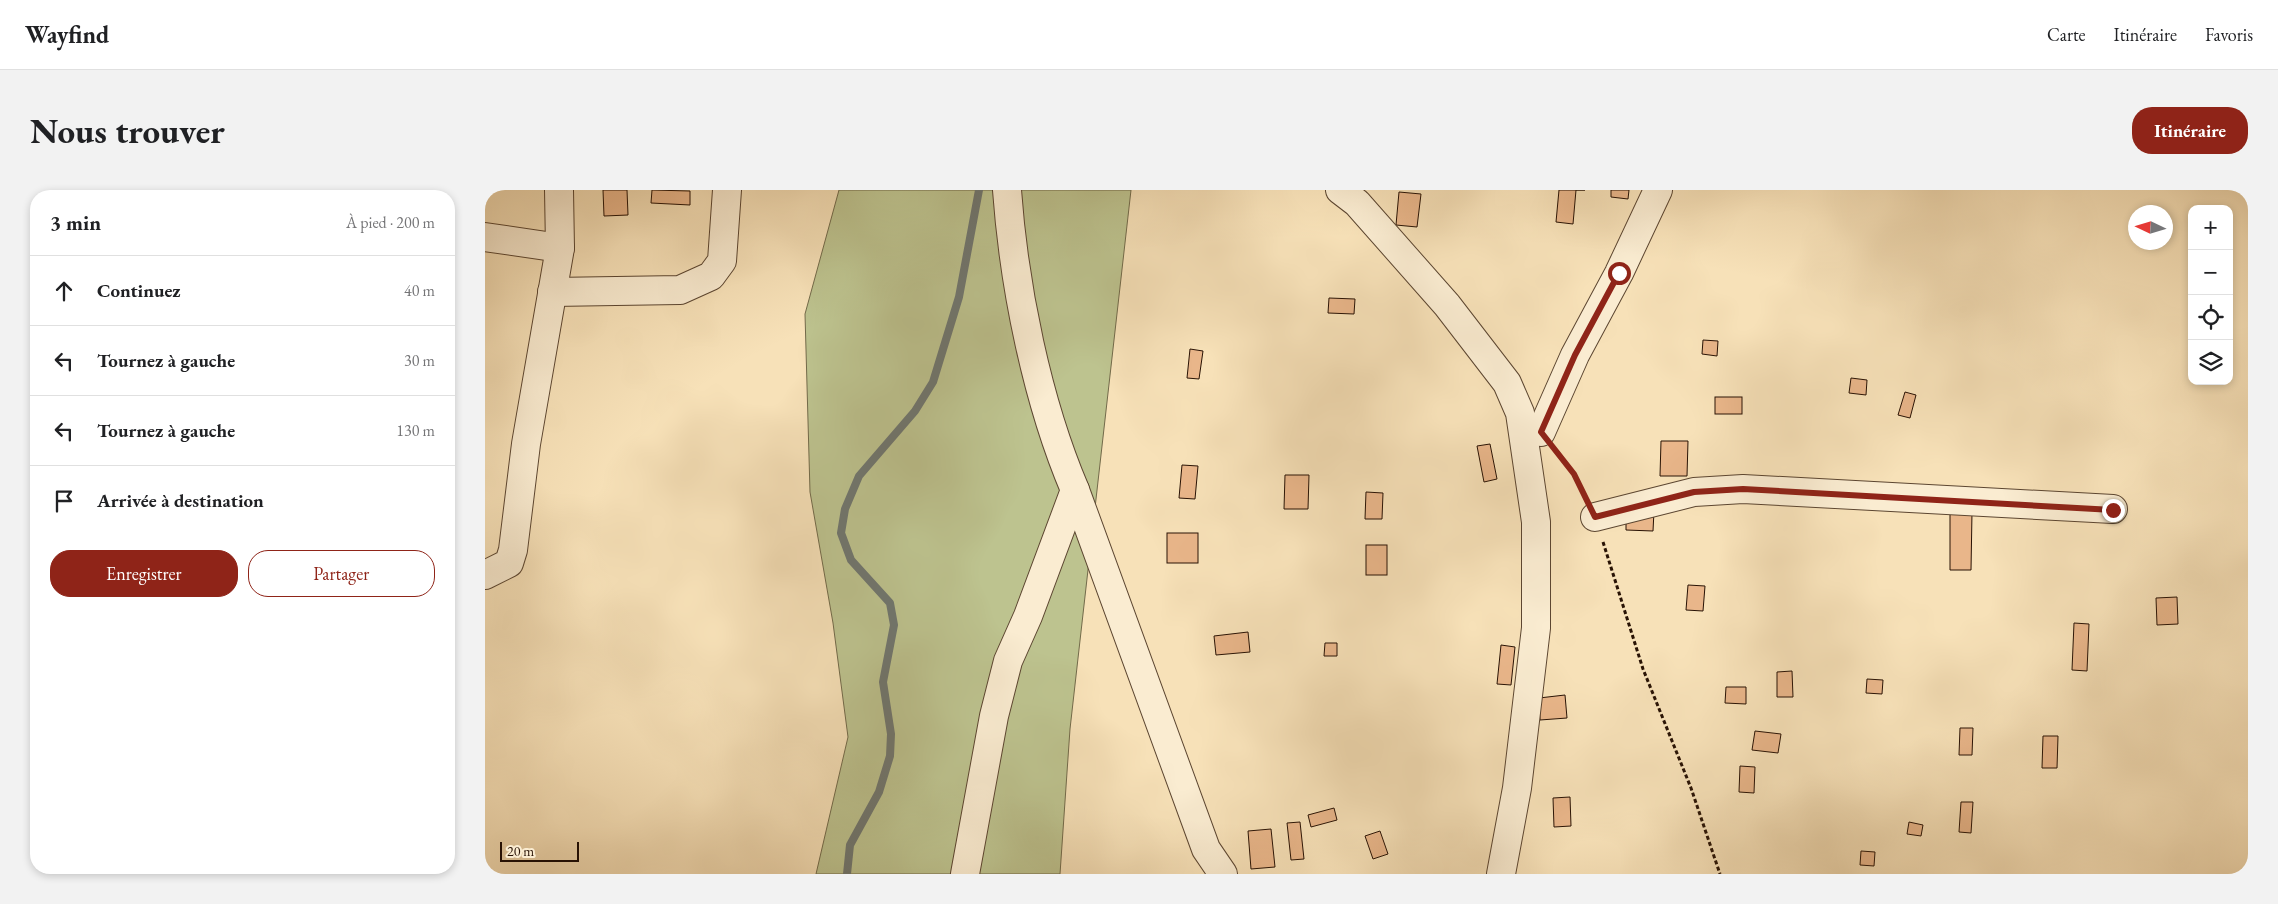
<!DOCTYPE html>
<html lang="fr">
<meta charset="utf-8">
<style>
:root{--surface:#fff;--page:#f2f2f2;--text:#202124;--muted:#757577;--line:#e0e0e0;--accent:#8f2418}
body{margin:0;font-family:"EB Garamond",serif;background:var(--page);color:var(--text)}
.controls{position:absolute;right:15px;top:15px;display:grid;overflow:hidden;border-radius:10px;box-shadow:0 2px 8px #0003}
.controls button{width:45px;height:45px;display:grid;place-items:center;padding:0;border:0;border-bottom:1px solid var(--line);background:var(--surface);color:var(--text);font:25px sans-serif}
.compass{position:absolute;left:1643px;top:15px;width:45px;height:45px;border-radius:50%;background:var(--surface);box-shadow:0 2px 8px #0003;rotate:274deg}
.scale{position:absolute;left:15px;bottom:12px;width:79px;box-sizing:border-box;padding-left:5px;border:2px solid #281204;border-top:0;font-size:14px;line-height:18px;white-space:nowrap;color:#281204;-webkit-text-stroke:4px #faecd1;paint-order:stroke}
.stop{position:absolute;width:15px;height:15px;margin:-11px;border:4px solid #8f2418;border-radius:50%;background:#fff}
.stop.end{background:#8f2418;border-color:#fff;box-shadow:0 1px 5px #0008}
.list{margin:0;padding:0;list-style:none}
h2{display:flex;justify-content:space-between;align-items:center;height:65px;margin:0;padding:0 20px;font-size:21px}
h2 small{font-size:16px;font-weight:400;color:var(--muted)}
.list li{display:grid;grid-template-columns:32px 1fr auto;gap:15px;align-items:center;box-sizing:border-box;height:70px;padding:0 20px;border-top:1px solid var(--line)}
.list b{display:block;font-size:19px;white-space:nowrap}
.list em{font-size:16px;font-style:normal;color:var(--muted)}
.actions{display:flex;gap:10px;padding:15px 20px}
.actions a{flex:1;padding:11px 0;border:1px solid var(--accent);border-radius:20px;text-align:center;font-size:18px;color:var(--accent)}
.actions .main{background:var(--accent);color:#fff}
.icon{flex:none;width:28px;height:28px;fill:none;stroke:currentColor;stroke-width:2;stroke-linecap:round;stroke-linejoin:round}
.map{position:relative;flex:none;width:1763px;height:684px;overflow:hidden;border-radius:20px}
header{display:flex;align-items:center;gap:30px;box-sizing:border-box;height:70px;padding:0 25px;background:var(--surface);border-bottom:1px solid var(--line)}
header strong{font-size:24px}
nav{display:flex;gap:28px;margin-inline-start:auto;font-size:18px}
.intro{display:flex;align-items:center;justify-content:space-between;box-sizing:border-box;height:120px;padding:0 30px}
h1{margin:0;font-size:35px}
.button{padding:12px 22px;border-radius:20px;background:var(--accent);color:#fff;font-size:18px;font-weight:700}
main{display:flex;gap:30px;padding:0 30px}
aside{flex:1;background:var(--surface);border-radius:20px;box-shadow:0 2px 8px #0003}
.map>svg:first-child{display:block}
.green{fill:#bdc38f;stroke:#726a4a}
.lines{fill:none;stroke-linecap:round;stroke-linejoin:round}
.stream{stroke:#707770;stroke-width:8}
.building{fill:#e9b68a;stroke:#281204}
.minor-casing{stroke:#5c4631;stroke-width:30}
.path{stroke:#281204;stroke-width:3;stroke-dasharray:4 2.5;stroke-linecap:butt}
.minor{stroke:#faecd1;stroke-width:28}
.route{stroke:#8f2418;stroke-width:6}
</style>
<header>
<strong>Wayfind</strong>
<nav><a>Carte</a><a>Itinéraire</a><a>Favoris</a></nav>
</header>
<div class="intro"><h1>Nous trouver</h1><a class="button">Itinéraire</a></div>
<main>
<aside>
<h2>3 min<small>À pied · 200 m</small></h2>
<ul class="list">
<li><svg class="icon" aria-label="ahead" viewBox="0 0 24 24"><path d="M12 20V5M6 11l6-6 6 6"/></svg><div><b>Continuez</b></div><em>40 m</em></li>
<li><svg class="icon" aria-label="left" viewBox="0 0 24 24"><path d="M17 20v-9H6M10 6l-5 5 5 5"/></svg><div><b>Tournez à gauche</b></div><em>30 m</em></li>
<li><svg class="icon" aria-label="left" viewBox="0 0 24 24"><path d="M17 20v-9H6M10 6l-5 5 5 5"/></svg><div><b>Tournez à gauche</b></div><em>130 m</em></li>
<li><svg class="icon" aria-label="arrive" viewBox="0 0 24 24"><path d="M6 21V4h12l-3 4 3 4H6"/></svg><div><b>Arrivée à destination</b></div></li>
</ul>
<div class="actions"><a class="main">Enregistrer</a><a>Partager</a></div>
</aside>
<div class="map">
<svg width="1763" height="684" viewBox="0 0 1763 684">
<rect width="100%" height="100%" fill="#f7e1b8"/>
<filter id="stains"><feTurbulence type="fractalNoise" baseFrequency=".004" numOctaves="4"/><feColorMatrix values="0 0 0 0 .2 0 0 0 0 .09 0 0 0 0 .02 0 0 0 .5 -.17"/></filter>
<radialGradient id="worn" r=".72"><stop offset=".6" stop-color="#630" stop-opacity="0"/><stop offset="1" stop-color="#630" stop-opacity=".3"/></radialGradient>
<path class="green" d="M354,0H646L585,539L575,684H331L363,547L348,433L325,302L320,124Z"/>
<g class="lines">
<path class="stream" d="M362,684L365,655L394,602L405,566L406,544L398,492L409,435L405,413L366,370L356,343L360,319L374,286L430,221L448,192L474,107L494,0"/>
</g>
<g class="building">
<path d="M118,0H142L143,25L119,26Z"/>
<path d="M167,0L205,1V15L166,13Z"/>
<path d="M1074,0H1100H1091L1088,34L1071,32Z"/>
<path d="M1126,0H1144L1143,9L1126,7Z"/>
<path d="M914,2L936,4L932,37L911,35Z"/>
<path d="M844,108L870,109L869,124L843,123Z"/>
<path d="M1218,150L1233,151L1232,166L1217,164Z"/>
<path d="M705,159L718,161L714,189L702,188Z"/>
<path d="M1366,188L1382,190L1381,205L1364,203Z"/>
<path d="M1420,202L1431,205L1425,228L1413,225Z"/>
<rect x="1230" y="207" width="27" height="17"/>
<path d="M1176,251H1203L1202,286H1175Z"/>
<path d="M1005,254L1012,289L999,292L992,256Z"/>
<path d="M697,275L713,276L710,309L694,308Z"/>
<path d="M800,285H824L823,319H799Z"/>
<path d="M881,302L898,303L897,329H880Z"/>
<path d="M1141,320L1169,321L1168,341L1141,340Z"/>
<path d="M1465,322H1487L1486,380H1465Z"/>
<rect x="682" y="343" width="31" height="30"/>
<rect x="881" y="355" width="21" height="30"/>
<path d="M1203,395L1220,396L1218,421L1201,420Z"/>
<path d="M1692,407L1693,434L1672,435L1671,408Z"/>
<path d="M1589,433L1604,434L1602,481L1587,480Z"/>
<path d="M763,442L765,462L731,465L729,446Z"/>
<path d="M840,453H852V466H839Z"/>
<path d="M1016,455L1030,457L1026,495L1012,494Z"/>
<path d="M1307,481L1308,507H1292V482Z"/>
<path d="M1382,489L1398,490L1397,504L1381,503Z"/>
<path d="M1241,497H1261V514L1240,513Z"/>
<path d="M1080,505L1082,528L1055,530L1054,508Z"/>
<path d="M1475,538H1488L1487,565H1474Z"/>
<path d="M1270,541L1296,544L1293,563L1267,560Z"/>
<path d="M1558,546H1573L1572,578H1557Z"/>
<path d="M1255,576L1270,577L1269,603L1254,602Z"/>
<path d="M1085,607L1086,636L1069,637L1068,608Z"/>
<path d="M1476,612H1488L1486,643L1474,642Z"/>
<path d="M849,618L852,630L826,637L823,625Z"/>
<path d="M815,632L819,669L806,670L802,633Z"/>
<path d="M1424,632L1438,635L1436,646L1422,644Z"/>
<path d="M786,639L790,677L766,679L763,641Z"/>
<path d="M895,641L903,664L888,669L880,646Z"/>
<path d="M1376,661L1390,662L1389,676L1375,675Z"/>
</g>
<g class="lines">
<defs>
<g id="minor">
<path d="M522,0C529,97 552,211 590,300L721,659L738,684"/>
<path d="M855,0L872,13L962,115L1022,193L1035,223L1051,332V438L1032,598L1016,684"/>
<path d="M0,47L75,58"/>
<path d="M67,102L195,100L226,86L237,71L242,0"/>
<path d="M1056,242L1090,165L1134,83L1173,0"/>
<path d="M1110,327L1209,302L1258,299L1628,319"/>
<path d="M0,385L24,373L28,360L41,254L75,58L74,0"/>
<path d="M480,684L509,526L523,471L543,426L590,300"/>
</g>
</defs>
<use href="#minor" class="minor-casing"/>
<g class="path">
<path d="M1072,261L1089,284L1099,304"/>
<path d="M1118,352L1158,479L1206,598L1235,684"/>
</g>
<use href="#minor" class="minor"/>
</g>
<g class="lines">
<path class="route" d="M1134,83L1090,165L1056,242L1089,284L1110,327L1209,302L1258,299L1628,320"/>
</g>
<rect width="100%" height="100%" filter="url(#stains)"/>
<rect width="100%" height="100%" fill="url(#worn)"/>
</svg>
<div class="controls">
<button>+</button>
<button>−</button>
<button><svg class="icon" aria-label="locate" viewBox="0 0 24 24"><circle cx="12" cy="12" r="6"/><path d="M12 2v4M12 18v4M2 12h4M18 12h4"/></svg></button>
<button><svg class="icon" aria-label="layers" viewBox="0 0 24 24"><path d="M12 4l9 5-9 5-9-5zM3 14l9 5 9-5"/></svg></button>
</div>
<svg class="compass" viewBox="-18 -18 36 36"><path d="M0-13l5 13h-10z" fill="#e53935"/><path d="M0 13l5-13h-10z" fill="#757577"/></svg>
<div class="scale">20 m</div>
<div class="stop" style="left:1134px;top:83px"></div>
<div class="stop end" style="left:1628px;top:320px"></div>
</div>
</main>
